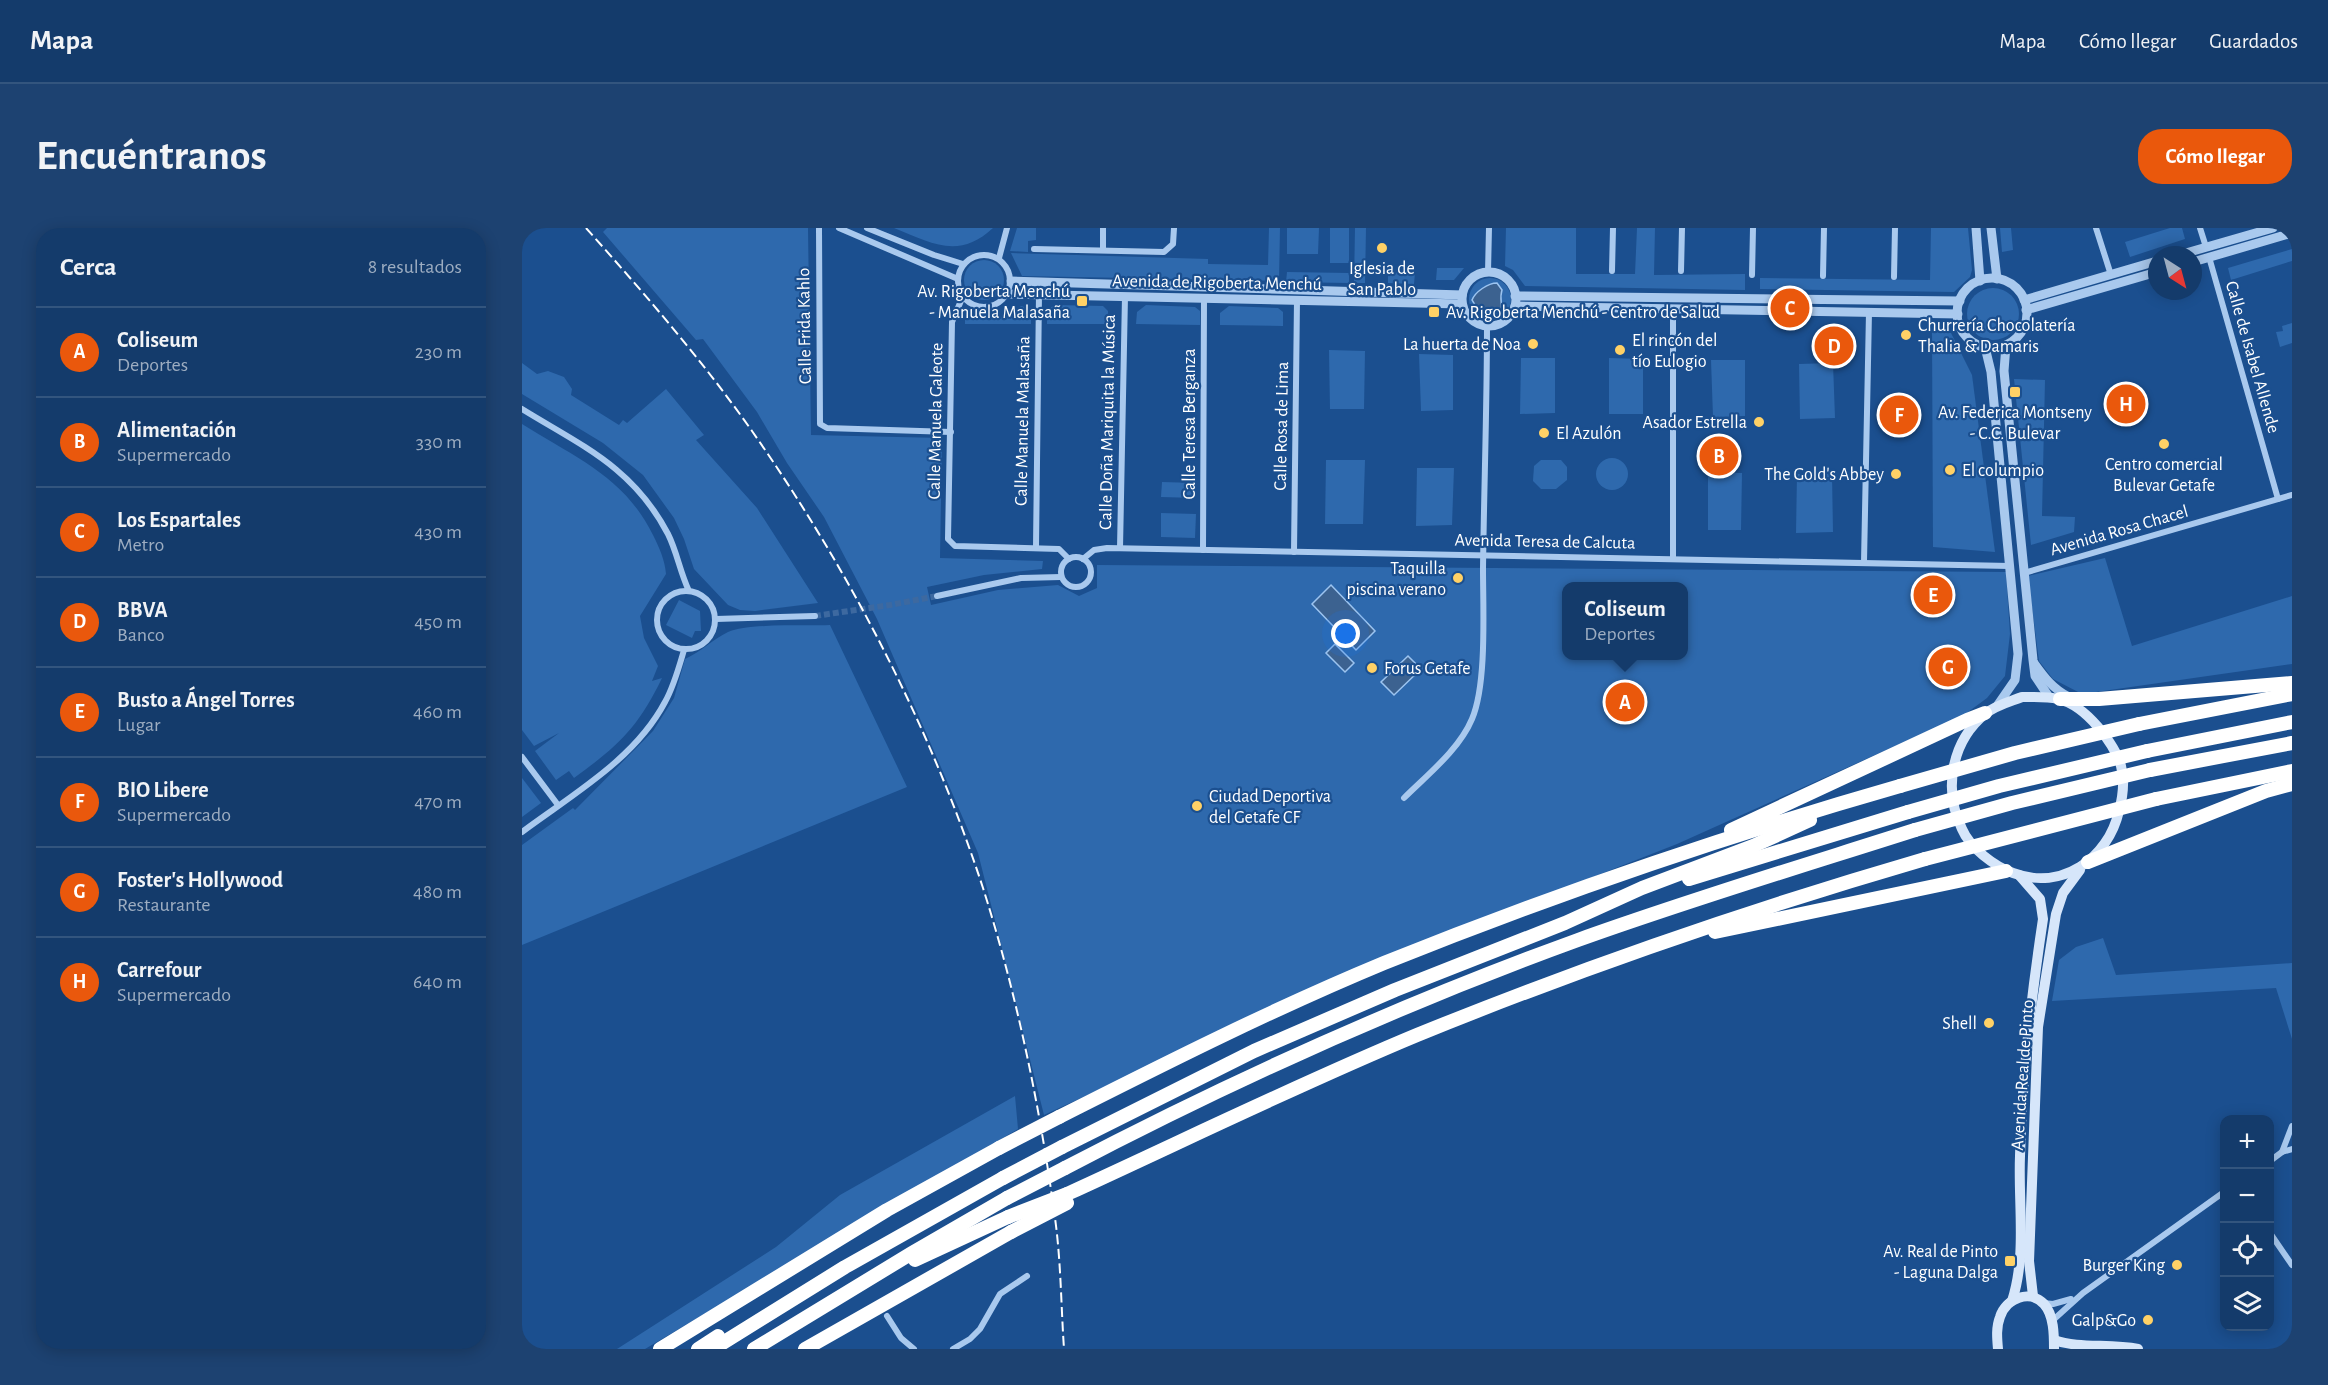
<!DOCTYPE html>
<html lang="es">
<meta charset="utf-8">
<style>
:root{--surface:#143b6b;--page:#1d4271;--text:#f1f3f6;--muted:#9dadc1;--line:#33557e;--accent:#ea580c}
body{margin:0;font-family:"Alegreya Sans",sans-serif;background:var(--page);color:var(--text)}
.controls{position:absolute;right:18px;bottom:18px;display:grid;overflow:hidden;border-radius:12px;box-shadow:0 3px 15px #0003}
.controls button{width:54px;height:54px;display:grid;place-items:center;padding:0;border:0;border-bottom:2px solid var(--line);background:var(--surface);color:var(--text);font:30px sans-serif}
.compass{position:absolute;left:1626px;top:18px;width:54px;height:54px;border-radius:50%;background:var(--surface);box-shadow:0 3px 15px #0003;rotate:144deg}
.you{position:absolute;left:824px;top:406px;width:21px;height:21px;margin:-15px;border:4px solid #fff;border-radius:50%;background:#1a73e8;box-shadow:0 0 0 9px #1a73e833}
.badge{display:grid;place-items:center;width:39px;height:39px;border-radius:50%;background:var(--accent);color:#fff;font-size:20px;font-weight:700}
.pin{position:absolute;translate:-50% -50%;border:3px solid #fff;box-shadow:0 2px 6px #0006}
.popup{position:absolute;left:1040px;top:354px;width:126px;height:78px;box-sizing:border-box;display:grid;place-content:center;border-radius:12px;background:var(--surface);filter:drop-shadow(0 2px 4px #0005);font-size:20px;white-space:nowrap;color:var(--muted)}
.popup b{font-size:22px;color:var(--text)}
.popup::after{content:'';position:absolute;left:50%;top:100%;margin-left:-12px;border:12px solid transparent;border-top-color:var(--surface)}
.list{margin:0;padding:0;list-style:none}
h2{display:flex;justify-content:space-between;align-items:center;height:78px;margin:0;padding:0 24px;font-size:26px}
h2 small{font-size:20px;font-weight:400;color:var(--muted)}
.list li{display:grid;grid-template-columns:39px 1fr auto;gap:18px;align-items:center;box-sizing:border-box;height:90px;padding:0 24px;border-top:2px solid var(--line)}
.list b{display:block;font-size:22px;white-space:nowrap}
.list p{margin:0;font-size:20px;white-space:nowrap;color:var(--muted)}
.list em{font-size:20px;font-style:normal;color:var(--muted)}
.icon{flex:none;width:33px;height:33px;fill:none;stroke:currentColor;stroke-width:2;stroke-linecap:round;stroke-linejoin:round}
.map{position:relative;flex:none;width:1770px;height:1121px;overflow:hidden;border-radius:24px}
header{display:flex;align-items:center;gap:36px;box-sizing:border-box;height:84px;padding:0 30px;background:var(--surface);border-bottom:2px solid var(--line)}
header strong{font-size:28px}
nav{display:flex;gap:33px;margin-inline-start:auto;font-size:21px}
.intro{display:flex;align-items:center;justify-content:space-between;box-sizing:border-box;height:144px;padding:0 36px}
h1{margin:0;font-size:42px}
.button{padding:15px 27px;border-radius:24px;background:var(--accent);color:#fff;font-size:21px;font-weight:700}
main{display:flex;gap:36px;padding:0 36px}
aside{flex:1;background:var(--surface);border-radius:24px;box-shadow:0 3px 15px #0003}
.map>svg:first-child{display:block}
.green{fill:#2e69ad;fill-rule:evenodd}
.water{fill:#3c6290;stroke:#9cc4f0;stroke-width:1.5}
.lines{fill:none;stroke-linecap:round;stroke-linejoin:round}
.minor-tunnel{stroke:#3d69a0;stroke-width:6;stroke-dasharray:6 3;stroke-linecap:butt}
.minor{stroke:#a9c9ee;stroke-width:6}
.tertiary{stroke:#a9c9ee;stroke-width:9}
.secondary{stroke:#d6e6fa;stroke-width:10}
.motorway{stroke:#fff;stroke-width:14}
.rail{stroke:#fff;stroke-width:2;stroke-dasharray:10 4.5;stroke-linecap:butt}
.motorway-bridge{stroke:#fff;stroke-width:14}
.poi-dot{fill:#ffd166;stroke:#1b4f8f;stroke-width:2}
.labels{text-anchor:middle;stroke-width:4.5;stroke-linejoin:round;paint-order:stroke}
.poi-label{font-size:18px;fill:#fff;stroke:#1b4f8f;text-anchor:end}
.street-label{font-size:18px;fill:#fff;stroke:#1b4f8f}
</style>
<header>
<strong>Mapa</strong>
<nav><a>Mapa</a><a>Cómo llegar</a><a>Guardados</a></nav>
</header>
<div class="intro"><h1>Encuéntranos</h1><a class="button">Cómo llegar</a></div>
<main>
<aside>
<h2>Cerca<small>8 resultados</small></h2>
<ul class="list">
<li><span class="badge">A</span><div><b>Coliseum</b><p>Deportes</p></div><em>230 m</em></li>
<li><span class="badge">B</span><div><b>Alimentación</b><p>Supermercado</p></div><em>330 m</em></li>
<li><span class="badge">C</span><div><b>Los Espartales</b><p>Metro</p></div><em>430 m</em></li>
<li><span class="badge">D</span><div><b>BBVA</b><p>Banco</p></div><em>450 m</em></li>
<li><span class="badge">E</span><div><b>Busto a Ángel Torres</b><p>Lugar</p></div><em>460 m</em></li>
<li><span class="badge">F</span><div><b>BIO Libere</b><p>Supermercado</p></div><em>470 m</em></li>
<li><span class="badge">G</span><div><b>Foster's Hollywood</b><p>Restaurante</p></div><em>480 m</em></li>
<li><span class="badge">H</span><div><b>Carrefour</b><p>Supermercado</p></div><em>640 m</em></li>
</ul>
</aside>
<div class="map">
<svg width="1770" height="1121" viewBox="0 0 1770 1121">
<rect width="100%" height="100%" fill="#1b4f8f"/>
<g class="green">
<path d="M85,0H286L289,207L420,210L418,330L521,333L520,341L462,347L405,359L409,377L476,362L536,357L557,368L575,360V337L1484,344L1488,406L1483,448L1465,470L1442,487L1155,616L859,732L522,887L456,625L355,391L302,289L265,235L235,184L181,111L174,112L81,4ZM1044,358H1162V428H1044Z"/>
<path d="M372,0H471C437,32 409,15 372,0Z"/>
<path d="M495,0H514V12L506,13V24L488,23Z"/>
<path d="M747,0H758L757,53L500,48L489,25L686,31V36L746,37Z"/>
<path d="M765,0H797L796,26H765Z"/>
<rect x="808" y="0" width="19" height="35"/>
<path d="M833,0H844L843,55H832Z"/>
<path d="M984,0H1054V46H1113L1115,0H1133L1132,47L1223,46V62L1003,58L991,42L983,38Z"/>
<path d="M1409,0H1446L1450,42L1448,49L1432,64L1238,61V50L1408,52Z"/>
<path d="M1478,0H1489L1491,22L1480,24Z"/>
<path d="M1648,0H1660L1663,11L1608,29L1603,14Z"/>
<path d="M1770,21V33L1709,52L1706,40Z"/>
<circle cx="462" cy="52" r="20"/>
<path d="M915,40H942L932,52H914Z"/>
<path d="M765,44L827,45V55L764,54Z"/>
<path d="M866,44L893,45L892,56L866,55Z"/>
<circle cx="968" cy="71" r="21"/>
<circle cx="1471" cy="86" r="26"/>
<path d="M532,77L581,78L586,83V96H525V83Z"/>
<path d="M624,77L673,79L678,83V97L614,96L615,84Z"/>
<path d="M499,78L509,81V96H443V88L484,89Z"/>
<path d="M707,78L756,80L761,84V98L698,97V85Z"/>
<path d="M1770,95V115L1758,119L1754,104L1761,103L1760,98Z"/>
<path d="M1410,101L1429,105L1450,147L1473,324L1411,319Z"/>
<path d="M807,122L843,123L842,181H808Z"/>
<path d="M897,126L931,127V182L899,183Z"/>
<path d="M999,130H1033V185L998,186Z"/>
<path d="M1087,130L1121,131V186H1087Z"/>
<path d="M1189,132H1223V188L1191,189Z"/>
<path d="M0,135L15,146L26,143L42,149L50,161L49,167L97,197L101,192L105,195L144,161L182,207L174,212L235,280L296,375L233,383L218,382L206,377L172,341L162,311L152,290L121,247L81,215L0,166Z"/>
<path d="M1311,135L1313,190L1278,191L1277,136Z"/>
<path d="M1492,151L1523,152L1520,288L1553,289L1552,304L1509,317Z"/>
<path d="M0,196C52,229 102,248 131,307C137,319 143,332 144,346L118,388L122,410L136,438L130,453L140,450C116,500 96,518 52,550L47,543L34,552L13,523L37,505L12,518L0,502Z"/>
<circle cx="1090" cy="246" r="16"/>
<path d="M804,232H843L841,296H803Z"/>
<path d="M1019,232H1039L1045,239V252L1034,261H1019L1011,253L1012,238Z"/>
<path d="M895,240H932L930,297L894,298Z"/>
<path d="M1186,244L1220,245L1219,302H1186Z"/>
<path d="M1275,246H1310L1311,304L1274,305Z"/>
<path d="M640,254L674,255V270L639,269Z"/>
<path d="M639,285L674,286L673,310L639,309Z"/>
<path d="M1583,330L1610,418L1770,368V436L1560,466L1531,451L1517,433L1506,348Z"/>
<path d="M157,372L178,383L179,403H173L170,410L144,397Z"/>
<path d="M308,397L385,559L0,717V617L51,580L53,582L131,503L152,470L163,431C179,424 191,411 206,404C226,395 284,398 308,397Z"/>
<path d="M0,550L19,575L0,589Z"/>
<path d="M1581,710L1594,747L1770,735V811L1754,760L1530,773L1537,732L1554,719Z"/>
<path d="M493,868L496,901L123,1121H95L254,1019L318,967Z"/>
</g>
<g class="water">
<path d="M975,55L980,62C977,71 981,76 979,84L972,87L953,77L950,72C953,64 966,55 975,55Z"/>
<path d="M809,357L853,403L834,422L790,376Z"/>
<path d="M813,416L832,435L823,444L804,425Z"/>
<path d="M886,428L899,441L872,467L859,454Z"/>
</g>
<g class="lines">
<path class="minor-tunnel" d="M293,388L368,377L415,368"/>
<g class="minor">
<path d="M297,0L298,196L305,200L429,204"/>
<path d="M317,0L436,51"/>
<path d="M345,0L412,27L441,36"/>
<path d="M1574,0L1589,47"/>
<path d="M1678,0L1684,19"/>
<path d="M512,21L642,24L651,16L652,0"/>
<path d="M581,21V0"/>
<circle cx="462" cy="53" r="26"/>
<path d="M1687,29L1756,271"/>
<path d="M477,30L485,0"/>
<path d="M1090,43L1091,0"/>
<path d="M1159,43L1160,0"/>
<path d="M966,44L967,0"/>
<path d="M1230,47L1231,0"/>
<path d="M1301,48L1302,0"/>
<path d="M1372,49L1373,0"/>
<path d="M441,68L430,94L426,311L433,318L537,321L547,331"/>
<path d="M1151,80V330"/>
<path d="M0,181C60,218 111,239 146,306C155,324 158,344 167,363"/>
<path d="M514,319L517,66"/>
<path d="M598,320L603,68"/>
<path d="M681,322L682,70"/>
<path d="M772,324L775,72"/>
<circle cx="554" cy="344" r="15"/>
<path d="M561,331L572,322L585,320L1488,338"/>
<path d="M1342,334L1347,84"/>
<path d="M1502,345L1770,267"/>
<circle cx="164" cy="392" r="29"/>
<path d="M415,368L499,350L539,349"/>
<path d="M194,391L293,388"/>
<path d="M0,529L36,577"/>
<path d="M882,570C905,547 937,522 950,491C965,456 961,381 961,341C962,260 965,179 965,98"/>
<path d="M0,604C51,566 113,531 143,474C152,458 157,439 162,422"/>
<path d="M1760,924L1770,898"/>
<path d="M1748,933L1760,924L1770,921"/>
<path d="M1748,1005L1770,1037"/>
<path d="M1521,1075L1531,1076L1549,1071"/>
<path d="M365,1088L379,1110L392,1121"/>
<path d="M1530,1093L1561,1065L1702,964"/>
<path d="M431,1121L448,1111L458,1101L478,1066L505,1048"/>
</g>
<g class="tertiary">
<path d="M1454,0L1458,53"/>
<path d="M1469,0L1475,51"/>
<path d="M1657,27L1751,0"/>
<path d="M1671,34L1770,5"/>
<circle cx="967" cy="71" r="27"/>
<circle cx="1470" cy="85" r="35"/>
<path d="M489,53L940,67"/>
<path d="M485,66L940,76"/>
<path d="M993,68L1438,73"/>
<path d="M1502,72L1635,33"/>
<path d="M993,78L1436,86"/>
<path d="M1504,82L1635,44"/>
<path d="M1484,117L1482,143L1511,432L1513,448L1527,469"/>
<path d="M1463,119L1469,144L1496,426L1493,452L1475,478"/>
<path d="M1512,435C1522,449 1531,461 1547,469"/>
</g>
<g class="secondary">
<path d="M1500,469C1512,469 1525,468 1536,471C1553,475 1565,486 1576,499C1586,511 1595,523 1599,538C1603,553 1601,568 1597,583C1586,631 1540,663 1491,645C1472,638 1448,620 1440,601C1421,562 1429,514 1463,486C1474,477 1487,474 1500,469Z"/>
<path d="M1511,1068L1507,1033L1516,799L1534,686L1541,665L1558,642"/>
<path d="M1490,1073C1505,1027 1496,975 1498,928C1500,848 1509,770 1521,691L1518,671L1497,647"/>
<path d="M1532,1112C1558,1121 1588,1115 1616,1121"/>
<path d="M1476,1121C1475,1110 1474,1099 1478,1089C1484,1070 1508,1061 1522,1076C1532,1087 1532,1107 1532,1121"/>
</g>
<g class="motorway">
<path d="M1538,471H1577L1770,455"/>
<path d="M1617,496L1770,466"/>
<path d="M1625,523L1770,494"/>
<path d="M1628,542L1770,515"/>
<path d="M1634,571L1770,543"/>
<path d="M1209,602L1445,492L1463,485"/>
<path d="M1566,634L1744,563L1770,556"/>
<path d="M1167,651L1386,584"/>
<path d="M1193,704L1484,643"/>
<path d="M537,889C644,835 751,781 862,735C1031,667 1203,608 1378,558"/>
<path d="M540,919L732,823L873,762L1043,695L1120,660L1231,618L1288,592"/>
<path d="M543,940C709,853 880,776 1056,712C1167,672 1280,638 1393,602"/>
<path d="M545,966C661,913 777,856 895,807C1062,739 1231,681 1403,631"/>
<path d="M393,1032L486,989"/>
<path d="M138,1121L365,982L477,920"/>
<path d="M176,1121L196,1108"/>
<path d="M191,1121L323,1039L481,950"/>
<path d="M232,1121L390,1025L485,970"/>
<path d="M283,1121L489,1004"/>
</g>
<path class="rail" d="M64,0C122,65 180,132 230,203C328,343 408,498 461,660C495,767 518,879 533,990C539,1033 539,1078 542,1121"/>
<g class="motorway-bridge">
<path d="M1378,558L1493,525L1617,496"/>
<path d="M1386,584L1477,558L1625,523"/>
<path d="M1393,602L1490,575L1628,542"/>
<path d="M1403,631L1634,571"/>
<path d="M477,920L537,889"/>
<path d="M481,950L540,919"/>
<path d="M485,970L543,940"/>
<path d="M486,989L545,966"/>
<path d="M489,1004L545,975"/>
</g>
</g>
<g class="poi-dot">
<circle cx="860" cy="20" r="6"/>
<rect x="554" y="67" width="12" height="12" rx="3"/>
<rect x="906" y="78" width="12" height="12" rx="3"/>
<circle cx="1384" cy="107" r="6"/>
<circle cx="1011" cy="116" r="6"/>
<circle cx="1098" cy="122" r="6"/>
<rect x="1487" y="158" width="12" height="12" rx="3"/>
<circle cx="1237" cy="194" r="6"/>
<circle cx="1022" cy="205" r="6"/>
<circle cx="1642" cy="216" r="6"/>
<circle cx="1428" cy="242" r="6"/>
<circle cx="1374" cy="246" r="6"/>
<circle cx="936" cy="350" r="6"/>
<circle cx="850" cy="440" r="6"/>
<circle cx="675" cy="578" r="6"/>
<circle cx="1467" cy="795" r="6"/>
<rect x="1482" y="1027" width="12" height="12" rx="3"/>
<circle cx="1655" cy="1037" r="6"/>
<circle cx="1626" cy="1092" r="6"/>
</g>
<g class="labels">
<g class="poi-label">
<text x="860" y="46" text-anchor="middle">Iglesia de<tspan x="860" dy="21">San Pablo</tspan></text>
<text x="548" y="69">Av. Rigoberta Menchú<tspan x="548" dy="21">- Manuela Malasaña</tspan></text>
<text x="924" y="90" text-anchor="start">Av. Rigoberta Menchú - Centro de Salud</text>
<text x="1396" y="103" text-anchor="start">Churrería Chocolatería<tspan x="1396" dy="21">Thalia &amp; Damaris</tspan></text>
<text x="1110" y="118" text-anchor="start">El rincón del<tspan x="1110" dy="21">tío Eulogio</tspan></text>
<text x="999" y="122">La huerta de Noa</text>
<text x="1493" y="190" text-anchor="middle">Av. Federica Montseny<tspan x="1493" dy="21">- C.C. Bulevar</tspan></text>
<text x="1225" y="200">Asador Estrella</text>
<text x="1034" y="211" text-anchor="start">El Azulón</text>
<text x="1642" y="242" text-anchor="middle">Centro comercial<tspan x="1642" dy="21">Bulevar Getafe</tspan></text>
<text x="1440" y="248" text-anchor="start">El columpio</text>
<text x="1362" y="252">The Gold's Abbey</text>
<text x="924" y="346">Taquilla<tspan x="924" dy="21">piscina verano</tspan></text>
<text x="862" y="446" text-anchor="start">Forus Getafe</text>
<text x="687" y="574" text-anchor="start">Ciudad Deportiva<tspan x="687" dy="21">del Getafe CF</tspan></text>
<text x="1455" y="801">Shell</text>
<text x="1476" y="1029">Av. Real de Pinto<tspan x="1476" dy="21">- Laguna Dalga</tspan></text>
<text x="1643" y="1043">Burger King</text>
<text x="1614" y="1098">Galp&amp;Go</text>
</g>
<g class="street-label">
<text transform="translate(695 54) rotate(1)" y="6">Avenida de Rigoberta Menchú</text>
<text transform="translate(282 98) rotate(-91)" y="6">Calle Frida Kahlo</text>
<text transform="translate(1731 129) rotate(74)" y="6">Calle de Isabel Allende</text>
<text transform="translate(413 193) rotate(-89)" y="6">Calle Manuela Galeote</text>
<text transform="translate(500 193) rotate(-89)" y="6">Calle Manuela Malasaña</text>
<text transform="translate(585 194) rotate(-89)" y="6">Calle Doña Mariquita la Música</text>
<text transform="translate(667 196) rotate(-90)" y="6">Calle Teresa Berganza</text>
<text transform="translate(759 198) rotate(-89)" y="6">Calle Rosa de Lima</text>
<text transform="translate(1597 302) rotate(-16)" y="6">Avenida Rosa Chacel</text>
<text transform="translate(1023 313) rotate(1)" y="6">Avenida Teresa de Calcuta</text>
<text transform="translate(1500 847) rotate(-86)" y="6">Avenida Real de Pinto</text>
</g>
</g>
</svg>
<div class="controls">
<button>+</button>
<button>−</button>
<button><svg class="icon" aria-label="locate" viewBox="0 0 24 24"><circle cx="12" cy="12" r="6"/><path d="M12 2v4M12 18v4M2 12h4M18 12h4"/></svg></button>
<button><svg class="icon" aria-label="layers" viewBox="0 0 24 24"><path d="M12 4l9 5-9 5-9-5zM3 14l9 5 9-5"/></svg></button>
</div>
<svg class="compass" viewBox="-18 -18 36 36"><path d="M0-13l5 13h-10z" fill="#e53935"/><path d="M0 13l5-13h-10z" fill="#9dadc1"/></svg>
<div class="you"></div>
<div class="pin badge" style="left:1103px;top:474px">A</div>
<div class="popup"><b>Coliseum</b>Deportes</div>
<div class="pin badge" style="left:1197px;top:228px">B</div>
<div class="pin badge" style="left:1268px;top:80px">C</div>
<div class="pin badge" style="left:1312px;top:118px">D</div>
<div class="pin badge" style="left:1411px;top:367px">E</div>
<div class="pin badge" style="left:1377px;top:187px">F</div>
<div class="pin badge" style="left:1426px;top:439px">G</div>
<div class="pin badge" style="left:1604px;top:176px">H</div>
</div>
</main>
